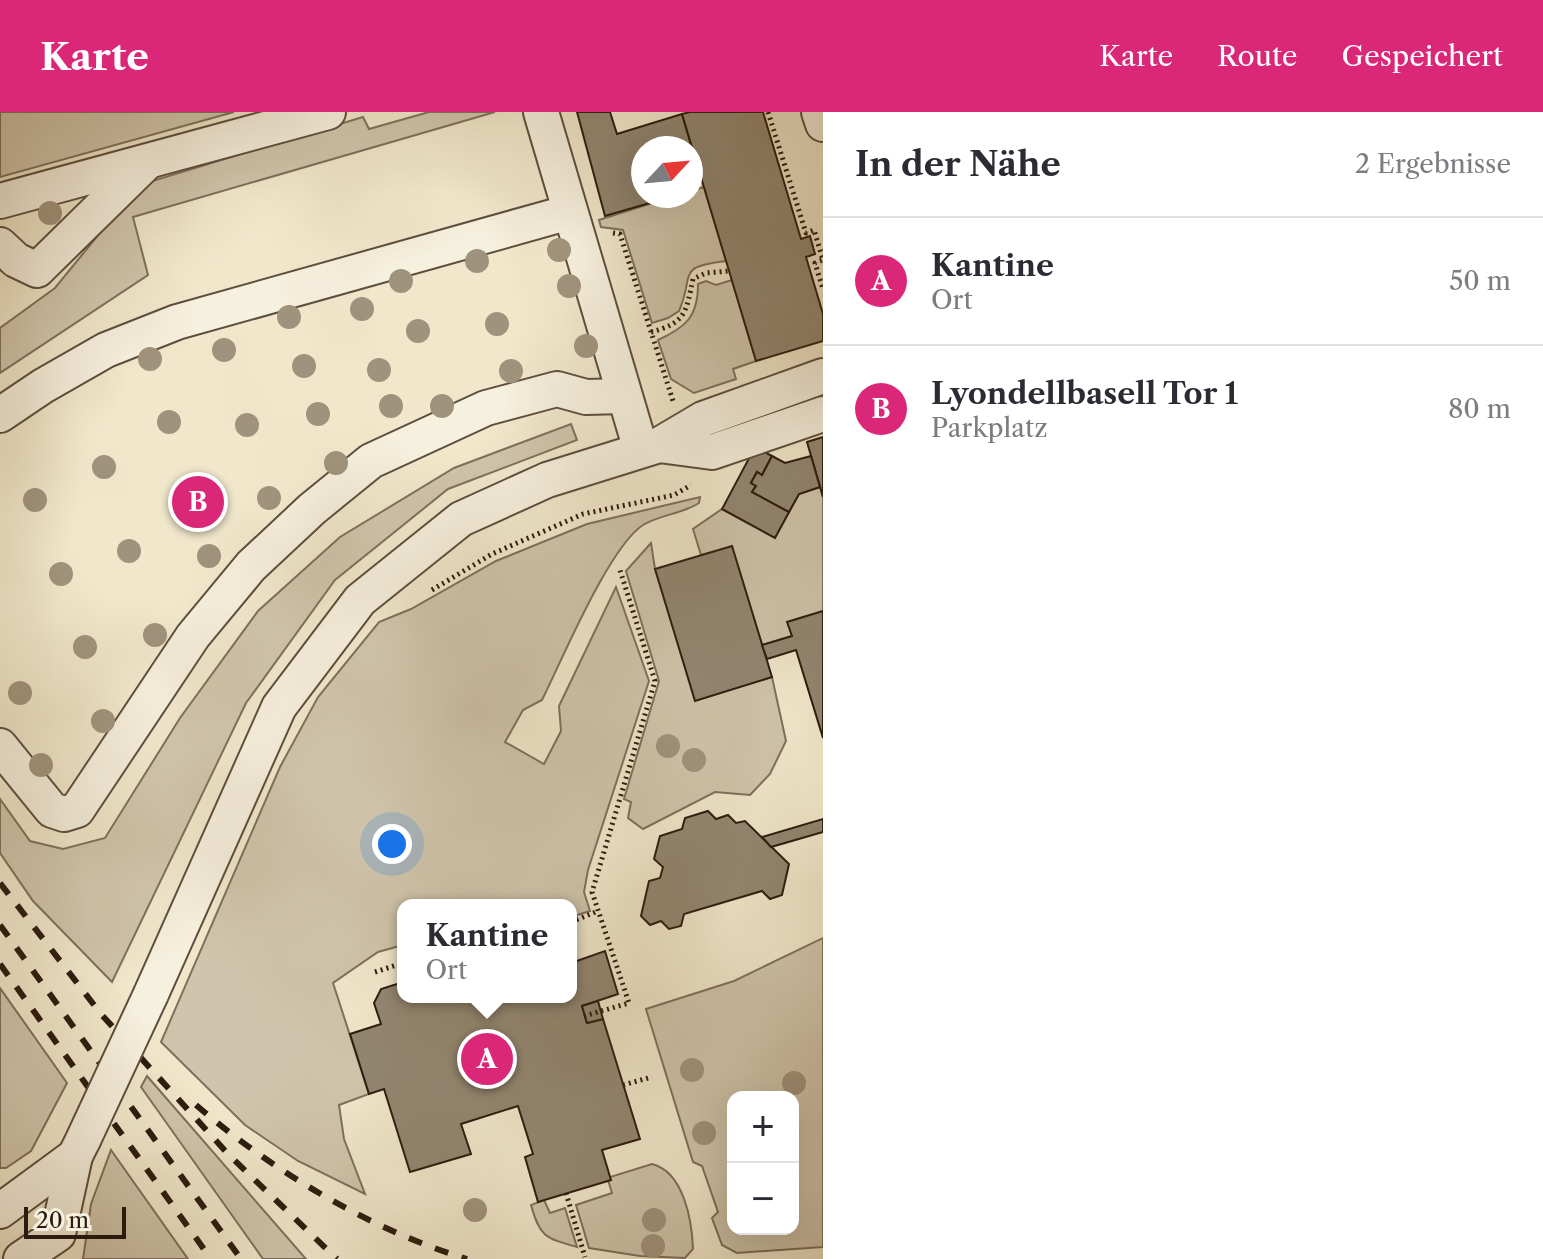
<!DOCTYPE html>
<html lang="de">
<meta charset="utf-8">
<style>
:root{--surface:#fff;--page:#f2f2f3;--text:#2b2b33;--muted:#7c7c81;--line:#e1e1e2;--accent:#db2777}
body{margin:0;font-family:"Libre Caslon Text",serif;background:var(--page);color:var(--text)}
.controls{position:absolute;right:24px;bottom:24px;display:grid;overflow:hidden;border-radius:16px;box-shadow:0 8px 32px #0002}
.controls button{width:72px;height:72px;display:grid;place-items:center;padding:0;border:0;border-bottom:2px solid var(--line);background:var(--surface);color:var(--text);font:40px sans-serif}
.compass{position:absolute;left:631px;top:24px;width:72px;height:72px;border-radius:50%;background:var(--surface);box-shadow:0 8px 32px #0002;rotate:64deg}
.scale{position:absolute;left:24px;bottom:20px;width:102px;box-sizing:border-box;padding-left:8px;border:4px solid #2c1b0e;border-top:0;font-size:22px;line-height:28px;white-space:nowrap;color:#2c1b0e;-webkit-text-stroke:6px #f6f0de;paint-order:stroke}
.you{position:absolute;left:392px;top:732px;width:28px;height:28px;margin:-20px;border:6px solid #fff;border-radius:50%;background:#1a73e8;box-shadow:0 0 0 12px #1a73e833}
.badge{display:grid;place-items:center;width:52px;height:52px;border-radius:50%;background:var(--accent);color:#fff;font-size:26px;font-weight:700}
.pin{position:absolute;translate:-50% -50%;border:4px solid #fff;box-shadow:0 2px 8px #0006}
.popup{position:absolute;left:397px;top:787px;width:180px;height:104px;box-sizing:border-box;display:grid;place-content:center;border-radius:16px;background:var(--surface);filter:drop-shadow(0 2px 6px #0005);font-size:26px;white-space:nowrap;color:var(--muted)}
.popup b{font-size:30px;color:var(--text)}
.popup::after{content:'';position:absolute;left:50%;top:100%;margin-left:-16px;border:16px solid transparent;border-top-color:var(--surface)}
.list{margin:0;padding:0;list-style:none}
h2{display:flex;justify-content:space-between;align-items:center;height:104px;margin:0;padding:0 32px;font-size:34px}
h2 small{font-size:26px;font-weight:400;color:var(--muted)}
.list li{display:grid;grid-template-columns:52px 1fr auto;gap:24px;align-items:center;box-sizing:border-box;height:128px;padding:0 32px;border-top:2px solid var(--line)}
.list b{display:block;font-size:30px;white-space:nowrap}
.list p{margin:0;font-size:26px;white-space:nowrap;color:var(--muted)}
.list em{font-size:26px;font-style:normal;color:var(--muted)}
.map{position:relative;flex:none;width:823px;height:1147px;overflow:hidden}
header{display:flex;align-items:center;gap:48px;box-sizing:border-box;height:112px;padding:0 40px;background:var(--accent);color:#fff}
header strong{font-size:38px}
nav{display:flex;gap:44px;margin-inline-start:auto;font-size:28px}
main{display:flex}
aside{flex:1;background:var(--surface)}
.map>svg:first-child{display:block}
.green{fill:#d0c5ac;stroke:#7e705d;stroke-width:2;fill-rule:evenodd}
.building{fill:#928671;stroke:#2c1b0e;stroke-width:2}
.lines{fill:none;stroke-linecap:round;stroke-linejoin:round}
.minor-casing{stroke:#5d4e3e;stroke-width:38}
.path{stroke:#2c1b0e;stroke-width:5;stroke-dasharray:2 4;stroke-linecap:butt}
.minor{stroke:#f6f0de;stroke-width:34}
.rail{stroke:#2c1b0e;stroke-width:6;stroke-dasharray:14 14;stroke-linecap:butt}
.minor-bridge-casing{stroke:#5d4e3e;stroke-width:38;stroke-linecap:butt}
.minor-bridge{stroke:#f6f0de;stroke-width:34}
.tree{fill:#a0937d}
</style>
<header>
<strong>Karte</strong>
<nav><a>Karte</a><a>Route</a><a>Gespeichert</a></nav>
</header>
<main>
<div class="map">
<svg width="823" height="1147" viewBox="0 0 823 1147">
<rect width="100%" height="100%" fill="#f1e8cc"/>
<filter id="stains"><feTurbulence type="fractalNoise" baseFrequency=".0025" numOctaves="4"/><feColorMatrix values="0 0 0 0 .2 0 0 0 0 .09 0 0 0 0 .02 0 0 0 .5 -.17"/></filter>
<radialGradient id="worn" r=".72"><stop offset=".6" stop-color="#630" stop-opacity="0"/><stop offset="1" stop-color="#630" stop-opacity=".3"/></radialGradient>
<g class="green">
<path d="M0,0H234L0,65Z"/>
<path d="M429,0H495L133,105L148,163L0,261V216L55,176L139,73L363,5L369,17Z"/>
<path d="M704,75L726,149C675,155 695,162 679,199L668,206L652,211L623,118L601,115L599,108L674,84H691V79Z"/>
<path d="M732,168L756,249L733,257L736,267L694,281L671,267L658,228C686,215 698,205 698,172L706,169L716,173Z"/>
<path d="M571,312L577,328L448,377L335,468L246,591L112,870L33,789L0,741V687L30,729L63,737L105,726L180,606L258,499L340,425L454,356Z"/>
<path d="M820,375L823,385V499L788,510L792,524L762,533L732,435L701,443L693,417L722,397L775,426L799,382Z"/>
<path d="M700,385L699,391C682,402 659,403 643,413C609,435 562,548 542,588L523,598L505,630L544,652L561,619L559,594L616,475L649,569L588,758L584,780L590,799L571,805V793H403V833L378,840L333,871L369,982L339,993L344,1027L365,1082L298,1049L245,1013L161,930L280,655L318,585L379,510L411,497L496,449L587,412Z"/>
<path d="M651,431L655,457L696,588L772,565L786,629L770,662L750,683L715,680L643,717L628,706L631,690L624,687L659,569L626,459Z"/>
<path d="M823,826V1135L737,1141L722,1133L712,1106L718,1100L702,1054L693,1050L646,897L734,869ZM733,985H793V1117H733Z"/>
<path d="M0,876L67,971L31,1039L6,1056H0Z"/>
<path d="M147,964L306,1147H263L141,975Z"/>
<path d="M111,1038L188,1147H83L91,1092Z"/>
<path d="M652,1052C684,1060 692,1109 693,1137L685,1146L640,1144L589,1136L576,1093L612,1081L608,1068L610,1065Z"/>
<path d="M544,1088L550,1101L565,1096L577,1135C545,1126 540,1125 531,1093Z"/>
</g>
<g class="building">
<path d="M577,0H610L617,22L682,2L700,63L691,66V36H643V84H674L605,104Z"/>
<path d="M690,0H763L801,127L810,124L815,142L806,145L823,202V229L756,249L682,2Z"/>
<path d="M823,325V385L807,330Z"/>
<path d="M755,335L772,344L762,363L757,360L751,371L756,374L752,380L789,400L775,426L722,397Z"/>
<path d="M772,344L785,351L811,344L820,375L799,382L789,400L752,380L756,374L751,371L757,360L762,363Z"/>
<path d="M732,434L772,565L695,589L655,457Z"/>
<path d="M823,499V626L796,538L767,547L762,533L792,524L787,510Z"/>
<path d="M708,699L716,707L728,703L736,711L745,709L789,752L782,783L770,787L762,779L684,802L681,814L669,817L661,809L650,813L641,804L649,769L660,766L663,755L654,747L660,724L682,717L685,706Z"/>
<path d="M823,707V720L771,735L762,725Z"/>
<path d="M605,839L618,882L582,894L587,911L603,907L640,1027L602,1038L611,1068L538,1090L525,1045L533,1042L518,994L461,1012L471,1042L410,1060L384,977L369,982L350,922L381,912L374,891L381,877L403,870V885H571V851Z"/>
<path d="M598,889L603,907L587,911L582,894Z"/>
</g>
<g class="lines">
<defs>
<g id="minor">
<path d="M541,0L641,338"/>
<path d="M819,0L823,12"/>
<path d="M0,89L328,0"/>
<path d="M0,133L16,148L37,158L144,53"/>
<path d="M0,303L43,274L106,238L177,210L570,100"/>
<path d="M659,333L712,340L823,302"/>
<path d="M0,634L52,698L64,702L77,698L193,524L251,454L312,397L371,349L486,296L557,277L586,285L624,284"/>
<path d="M151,882L279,595L360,488L461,407L547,368L659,333L703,307L823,264"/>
<path d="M0,1099L75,1044"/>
<path d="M21,1147L58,1122L75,1044L83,1028"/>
</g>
</defs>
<use href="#minor" class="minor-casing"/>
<g class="path">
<path d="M768,0L806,121L814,118L823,148L815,151L823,177"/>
<path d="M613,121L620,122L673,289"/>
<path d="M651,220C686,211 686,200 693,167L706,161L729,159"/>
<path d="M432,478L492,442L583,402L674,383L691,373"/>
<path d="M571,810L598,799"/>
<path d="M375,860L403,851"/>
<path d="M584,904L629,891L592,780L655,569L619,455"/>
<path d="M623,973L652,965"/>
<path d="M566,1081L585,1145"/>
</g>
<use href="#minor" class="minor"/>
<g class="rail">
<path d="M0,771L101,902L229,1043L337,1147"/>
<path d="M0,813L241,1147"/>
<path d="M0,852L211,1147"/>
<path d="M196,993C274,1060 369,1117 467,1147"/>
</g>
<defs>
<path id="minor-bridge" d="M83,1028L151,882"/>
</defs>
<use href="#minor-bridge" class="minor-bridge-casing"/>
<use href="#minor-bridge" class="minor-bridge"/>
</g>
<g class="tree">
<circle cx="50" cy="101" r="12"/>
<circle cx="559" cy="138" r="12"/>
<circle cx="477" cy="149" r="12"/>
<circle cx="401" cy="169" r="12"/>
<circle cx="569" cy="174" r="12"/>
<circle cx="362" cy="197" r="12"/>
<circle cx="289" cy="205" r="12"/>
<circle cx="497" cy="212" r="12"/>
<circle cx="418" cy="219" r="12"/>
<circle cx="586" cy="234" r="12"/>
<circle cx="224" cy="238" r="12"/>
<circle cx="150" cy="247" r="12"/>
<circle cx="304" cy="254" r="12"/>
<circle cx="379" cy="258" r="12"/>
<circle cx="511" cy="259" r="12"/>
<circle cx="391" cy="294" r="12"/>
<circle cx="442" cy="294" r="12"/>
<circle cx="318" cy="302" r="12"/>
<circle cx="169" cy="310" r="12"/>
<circle cx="247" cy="313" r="12"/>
<circle cx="336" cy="351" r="12"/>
<circle cx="104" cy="355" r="12"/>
<circle cx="192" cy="383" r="12"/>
<circle cx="269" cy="386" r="12"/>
<circle cx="35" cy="388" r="12"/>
<circle cx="129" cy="439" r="12"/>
<circle cx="209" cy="444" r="12"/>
<circle cx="61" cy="462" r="12"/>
<circle cx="155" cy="523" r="12"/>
<circle cx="85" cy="535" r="12"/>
<circle cx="20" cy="581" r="12"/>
<circle cx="103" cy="609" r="12"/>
<circle cx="668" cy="634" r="12"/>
<circle cx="694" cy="648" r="12"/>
<circle cx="41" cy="653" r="12"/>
<circle cx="692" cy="958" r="12"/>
<circle cx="794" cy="971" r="12"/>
<circle cx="704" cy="1021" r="12"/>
<circle cx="475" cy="1098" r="12"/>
<circle cx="654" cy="1108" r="12"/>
<circle cx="653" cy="1134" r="12"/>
</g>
<rect width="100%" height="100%" filter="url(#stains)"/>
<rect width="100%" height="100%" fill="url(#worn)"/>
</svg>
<div class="controls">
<button>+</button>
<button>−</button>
</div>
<svg class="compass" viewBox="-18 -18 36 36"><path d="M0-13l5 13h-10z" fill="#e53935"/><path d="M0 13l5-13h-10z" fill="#7c7c81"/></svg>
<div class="scale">20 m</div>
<div class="you"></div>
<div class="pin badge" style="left:487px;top:947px">A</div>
<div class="popup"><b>Kantine</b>Ort</div>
<div class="pin badge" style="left:198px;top:390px">B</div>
</div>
<aside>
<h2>In der Nähe<small>2 Ergebnisse</small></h2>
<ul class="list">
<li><span class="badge">A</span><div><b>Kantine</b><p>Ort</p></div><em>50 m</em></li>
<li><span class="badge">B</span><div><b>Lyondellbasell Tor 1</b><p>Parkplatz</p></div><em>80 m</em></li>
</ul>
</aside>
</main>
